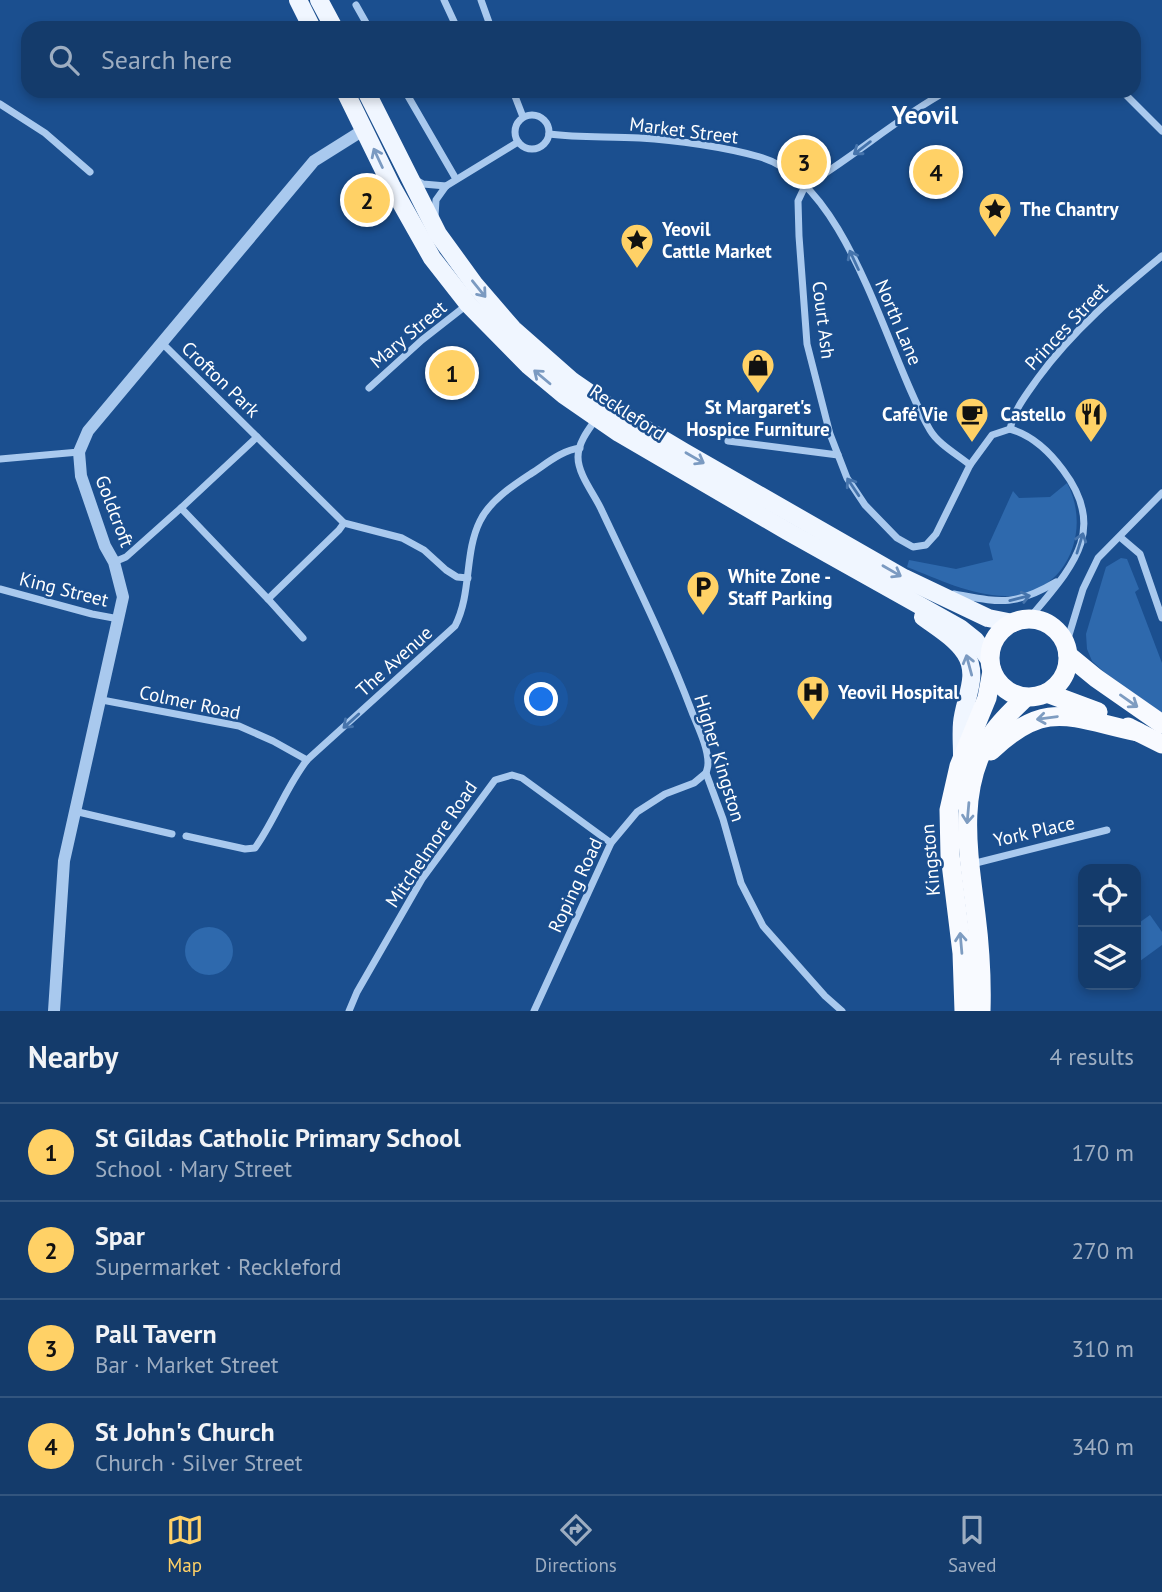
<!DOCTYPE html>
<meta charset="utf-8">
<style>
:root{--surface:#143b6b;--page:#1d4271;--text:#f1f3f6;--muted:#9dadc1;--line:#33557e;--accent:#ffd166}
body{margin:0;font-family:"PT Sans",sans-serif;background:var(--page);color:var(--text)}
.controls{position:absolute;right:21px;bottom:21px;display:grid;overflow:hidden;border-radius:14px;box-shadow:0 4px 10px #0003}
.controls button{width:63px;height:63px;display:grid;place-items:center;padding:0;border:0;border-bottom:2px solid var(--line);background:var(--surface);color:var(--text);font:35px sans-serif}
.you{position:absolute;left:542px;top:700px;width:24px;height:24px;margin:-18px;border:5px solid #fff;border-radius:50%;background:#1a73e8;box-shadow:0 0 0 10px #1a73e833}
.badge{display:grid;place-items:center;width:46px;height:46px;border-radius:50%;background:var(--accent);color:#111;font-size:23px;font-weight:700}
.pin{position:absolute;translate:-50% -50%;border:4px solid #fff;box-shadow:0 2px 7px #0006}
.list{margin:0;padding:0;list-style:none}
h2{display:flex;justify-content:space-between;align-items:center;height:91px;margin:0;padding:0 28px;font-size:30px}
h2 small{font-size:23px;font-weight:400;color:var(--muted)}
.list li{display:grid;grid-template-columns:46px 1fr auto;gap:21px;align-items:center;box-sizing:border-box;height:98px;padding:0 28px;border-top:2px solid var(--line)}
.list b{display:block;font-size:26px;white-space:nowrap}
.list p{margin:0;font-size:23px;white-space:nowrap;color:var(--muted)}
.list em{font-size:23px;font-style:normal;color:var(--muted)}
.icon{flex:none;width:38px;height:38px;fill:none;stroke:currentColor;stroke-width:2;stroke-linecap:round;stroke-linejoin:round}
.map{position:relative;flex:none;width:1162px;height:1011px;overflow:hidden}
.search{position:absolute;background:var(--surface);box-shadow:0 4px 10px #0003;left:21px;right:21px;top:21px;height:77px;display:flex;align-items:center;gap:18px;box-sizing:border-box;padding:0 24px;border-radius:21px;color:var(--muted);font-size:26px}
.sheet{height:483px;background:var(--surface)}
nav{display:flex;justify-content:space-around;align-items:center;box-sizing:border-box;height:98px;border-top:2px solid var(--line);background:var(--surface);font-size:19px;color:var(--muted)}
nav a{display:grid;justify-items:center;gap:4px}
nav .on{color:var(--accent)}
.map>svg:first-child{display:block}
.green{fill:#2e69ad}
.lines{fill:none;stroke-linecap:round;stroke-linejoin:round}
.minor{stroke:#a9c9ee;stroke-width:7}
.tertiary{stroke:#a9c9ee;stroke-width:12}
.primary{stroke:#f0f6ff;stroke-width:18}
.trunk{stroke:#f8faff;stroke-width:19}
.oneway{stroke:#4674ac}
.oneway2{stroke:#7b9ac1}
.oneway3{stroke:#7e9cc1}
.labels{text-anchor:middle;stroke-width:5;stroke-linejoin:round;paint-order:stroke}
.street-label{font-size:19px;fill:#fff;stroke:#1b4f8f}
.poi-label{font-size:19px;font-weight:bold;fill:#fff;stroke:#1b4f8f;text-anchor:start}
.district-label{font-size:26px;font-weight:bold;fill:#fff;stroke:#1b4f8f}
</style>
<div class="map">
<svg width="1162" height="1011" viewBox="0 0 1162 1011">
<rect width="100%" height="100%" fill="#1b4f8f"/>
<g class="green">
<path d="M1067,483C1093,532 1065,597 1005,596C970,595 938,579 907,567L909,560L956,569L993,560L989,544L1013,491L1019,498L1050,497Z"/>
<path d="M1121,558L1127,559L1139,589L1135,592L1162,663V713L1104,672L1092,661L1087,649L1086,634L1106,567Z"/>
<path d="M1150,915L1162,932V945L1136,964V925Z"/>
<circle cx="209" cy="951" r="24"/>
</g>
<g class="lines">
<g class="minor">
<path d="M444,0L457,28"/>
<path d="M481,0L491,28"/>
<path d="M356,5L369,28"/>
<path d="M405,91L456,179"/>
<path d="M513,91L523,117"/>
<path d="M1122,91L1162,131"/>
<path d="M0,104L45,133L90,172"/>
<circle cx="532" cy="132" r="17"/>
<path d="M549,134C580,138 609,136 640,138C676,140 725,147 760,157C849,182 887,357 930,430C938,444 958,455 970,465"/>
<path d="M416,180L423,184L446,186"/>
<path d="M805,186L798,201L799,236L807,344L830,434L847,478L865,505L897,538L913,547L926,545L936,534L970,465L992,435L1010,429"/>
<path d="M805,186C854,157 897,118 947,91"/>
<path d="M435,216L436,200L446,186L518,142"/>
<path d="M162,343L344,523L402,538L424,550L446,570L457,577L468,578"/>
<path d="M369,388L422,340L468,304"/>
<path d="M596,419C588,430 578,443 578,457C578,475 595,495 602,511C633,577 666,643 692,712C698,727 708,747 708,763C708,768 707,769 706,773L723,819L741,883L763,926L825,996L842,1011"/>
<path d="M1010,429C1032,435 1049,451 1063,470C1110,532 1069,570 1029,619"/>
<path d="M1010,429C1015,408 1026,395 1038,378C1073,330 1117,293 1162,256"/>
<path d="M728,441L838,455"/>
<path d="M0,459L79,452"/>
<path d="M181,508L257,437"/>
<path d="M1120,537L1140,554L1162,618"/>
<path d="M114,562L126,557L181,508L268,599"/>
<path d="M0,589L92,614L119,619"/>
<path d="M954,594C999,602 1014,607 1056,582"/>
<path d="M303,638L268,599L339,530L344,523"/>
<path d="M1066,645L1083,589L1098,558L1162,493"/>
<path d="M102,700L239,726L273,741L307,760"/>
<path d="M74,811L172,834"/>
<path d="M186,836L245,849L255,848C275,820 286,787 307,760L455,626C472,593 464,553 480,521C490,500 514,485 532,473C546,464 562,450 580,448"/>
<path d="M972,864L1107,830"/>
<path d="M349,1011L357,992L422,879L495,780L512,775L522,778L611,843"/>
<path d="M534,1011L611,843L637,812L665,794L694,783L706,773"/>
</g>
<path class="tertiary" d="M54,1011L64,861L123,597L114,562L105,546L81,476L79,452L88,431L314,161L365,129"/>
<g class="primary">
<path d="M298,0L312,28"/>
<path d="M319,0L334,28"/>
<path d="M345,91L392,187L432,258L468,304L528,365L564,395L619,433L787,531L960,628L975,640L990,660"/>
<path d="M366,91L438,234L475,285L513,329L572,381L617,412L684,452L904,578L988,618L1013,623"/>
<path d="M923,617C938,628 955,638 965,653C980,676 964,699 962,723C961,733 962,745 962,756"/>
</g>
<g class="trunk">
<circle cx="1029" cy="658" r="39"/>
<path d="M1068,655L1096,678L1162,724"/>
<path d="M1047,693L1098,712"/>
<path d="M1128,727L1162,744"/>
<path d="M991,751C1046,698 1071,718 1138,732"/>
<path d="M964,1011L962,953L950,855L949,810L959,766L987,698L992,671"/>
<path d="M981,1011C982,979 980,947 976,915C969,856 956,791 990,737C999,722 1013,710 1025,698"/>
</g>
</g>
<defs><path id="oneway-shaft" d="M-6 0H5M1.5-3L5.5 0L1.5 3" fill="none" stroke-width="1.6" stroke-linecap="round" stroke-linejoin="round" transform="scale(1.75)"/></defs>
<g class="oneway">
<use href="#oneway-shaft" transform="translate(862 148) rotate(143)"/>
<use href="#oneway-shaft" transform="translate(854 260) rotate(-115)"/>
<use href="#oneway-shaft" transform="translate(853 487) rotate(-124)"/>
<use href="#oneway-shaft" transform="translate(1080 543) rotate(-73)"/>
<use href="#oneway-shaft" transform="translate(1020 598) rotate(-14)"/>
<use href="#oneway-shaft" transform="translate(351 721) rotate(138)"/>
</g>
<g class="oneway2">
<use href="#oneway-shaft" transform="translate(378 158) rotate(-115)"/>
<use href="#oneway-shaft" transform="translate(479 289) rotate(51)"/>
<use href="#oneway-shaft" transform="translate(542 377) rotate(-140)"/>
<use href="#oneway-shaft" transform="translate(695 458) rotate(30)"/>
<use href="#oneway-shaft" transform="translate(892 571) rotate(30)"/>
<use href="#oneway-shaft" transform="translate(969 665) rotate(-105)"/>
</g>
<g class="oneway3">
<use href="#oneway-shaft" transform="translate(1129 701) rotate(35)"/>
<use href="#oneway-shaft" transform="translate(1047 718) rotate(172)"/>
<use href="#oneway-shaft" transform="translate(968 813) rotate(95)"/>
<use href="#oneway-shaft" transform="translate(961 943) rotate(-95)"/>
</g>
<defs>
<symbol id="sight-pin" viewBox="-11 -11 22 30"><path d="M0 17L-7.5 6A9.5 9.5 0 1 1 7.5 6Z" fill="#ffd166" stroke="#1b4f8f"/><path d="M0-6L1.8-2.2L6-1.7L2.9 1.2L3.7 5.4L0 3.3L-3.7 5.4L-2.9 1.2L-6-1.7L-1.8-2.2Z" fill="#111"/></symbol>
<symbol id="shop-pin" viewBox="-11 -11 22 30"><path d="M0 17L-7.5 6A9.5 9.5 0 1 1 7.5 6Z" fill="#ffd166" stroke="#1b4f8f"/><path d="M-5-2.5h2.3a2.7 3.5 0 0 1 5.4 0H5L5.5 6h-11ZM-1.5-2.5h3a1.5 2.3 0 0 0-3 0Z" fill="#111"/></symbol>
<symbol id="cafe-pin" viewBox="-11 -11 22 30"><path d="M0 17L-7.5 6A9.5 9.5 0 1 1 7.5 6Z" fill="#ffd166" stroke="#1b4f8f"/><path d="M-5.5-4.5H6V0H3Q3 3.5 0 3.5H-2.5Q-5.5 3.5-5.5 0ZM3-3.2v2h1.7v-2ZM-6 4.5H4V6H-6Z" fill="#111"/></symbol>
<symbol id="restaurant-pin" viewBox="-11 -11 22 30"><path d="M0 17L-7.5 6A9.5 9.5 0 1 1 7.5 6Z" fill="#ffd166" stroke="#1b4f8f"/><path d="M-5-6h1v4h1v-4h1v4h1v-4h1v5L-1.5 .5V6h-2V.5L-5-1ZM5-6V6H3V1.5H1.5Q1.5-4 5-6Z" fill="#111"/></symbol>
<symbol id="parking-pin" viewBox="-11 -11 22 30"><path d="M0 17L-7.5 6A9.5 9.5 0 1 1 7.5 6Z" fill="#ffd166" stroke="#1b4f8f"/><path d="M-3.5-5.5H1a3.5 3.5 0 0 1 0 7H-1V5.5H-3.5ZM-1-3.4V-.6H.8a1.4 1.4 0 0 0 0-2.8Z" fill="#111"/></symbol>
<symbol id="hospital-pin" viewBox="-11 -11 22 30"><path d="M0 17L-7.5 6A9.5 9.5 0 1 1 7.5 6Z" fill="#ffd166" stroke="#1b4f8f"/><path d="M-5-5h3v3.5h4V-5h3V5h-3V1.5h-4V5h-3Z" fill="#111"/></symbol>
</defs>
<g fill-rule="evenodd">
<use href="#sight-pin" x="976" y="190" width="38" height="52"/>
<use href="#sight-pin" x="618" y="221" width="38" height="52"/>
<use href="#shop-pin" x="739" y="346" width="38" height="52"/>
<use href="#cafe-pin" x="953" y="395" width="38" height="52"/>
<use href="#restaurant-pin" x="1072" y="395" width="38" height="52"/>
<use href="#parking-pin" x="684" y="568" width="38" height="52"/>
<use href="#hospital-pin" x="794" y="673" width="38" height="52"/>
</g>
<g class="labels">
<g class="street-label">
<text transform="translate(684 130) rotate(7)" y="7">Market Street</text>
<text transform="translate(824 320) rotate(83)" y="7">Court Ash</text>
<text transform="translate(899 322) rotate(67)" y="7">North Lane</text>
<text transform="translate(1066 326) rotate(-47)" y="7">Princes Street</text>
<text transform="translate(408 334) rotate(-40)" y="7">Mary Street</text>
<text transform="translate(221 379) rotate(44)" y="7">Crofton Park</text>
<text transform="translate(628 412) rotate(33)" y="7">Reckleford</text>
<text transform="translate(115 511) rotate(69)" y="7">Goldcroft</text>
<text transform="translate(64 589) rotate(14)" y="7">King Street</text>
<text transform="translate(394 661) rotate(-42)" y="7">The Avenue</text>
<text transform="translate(190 702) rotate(12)" y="7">Colmer Road</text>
<text transform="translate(720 758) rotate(73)" y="7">Higher Kingston</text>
<text transform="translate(1034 831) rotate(-13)" y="7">York Place</text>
<text transform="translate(431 844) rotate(-56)" y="7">Mitchelmore Road</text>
<text transform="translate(930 860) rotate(-95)" y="7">Kingston</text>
<text transform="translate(575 885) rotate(-65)" y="7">Roping Road</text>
</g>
<g class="poi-label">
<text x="1020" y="216">The Chantry</text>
<text x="662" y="236">Yeovil<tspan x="662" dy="22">Cattle Market</tspan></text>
<text x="758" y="414" text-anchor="middle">St Margaret's<tspan x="758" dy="22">Hospice Furniture</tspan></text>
<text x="948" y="421" text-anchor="end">Café Vie</text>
<text x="1066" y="421" text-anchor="end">Castello</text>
<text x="728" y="583">White Zone -<tspan x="728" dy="22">Staff Parking</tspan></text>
<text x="838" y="699">Yeovil Hospital</text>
</g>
<g class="district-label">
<text x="925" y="124">Yeovil</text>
</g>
</g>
</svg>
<div class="controls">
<button><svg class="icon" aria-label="locate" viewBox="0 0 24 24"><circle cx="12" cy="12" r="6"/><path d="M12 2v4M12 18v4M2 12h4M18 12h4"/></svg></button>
<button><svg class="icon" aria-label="layers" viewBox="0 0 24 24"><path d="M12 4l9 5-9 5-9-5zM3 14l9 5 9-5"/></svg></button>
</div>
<div class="you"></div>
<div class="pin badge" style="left:452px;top:373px">1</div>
<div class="pin badge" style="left:367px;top:200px">2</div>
<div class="pin badge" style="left:804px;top:162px">3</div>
<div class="pin badge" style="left:936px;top:172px">4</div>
<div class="search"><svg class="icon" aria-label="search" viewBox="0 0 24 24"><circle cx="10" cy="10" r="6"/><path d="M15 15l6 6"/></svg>Search here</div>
</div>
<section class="sheet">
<h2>Nearby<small>4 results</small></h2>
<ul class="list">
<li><span class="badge">1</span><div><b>St Gildas Catholic Primary School</b><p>School · Mary Street</p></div><em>170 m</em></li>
<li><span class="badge">2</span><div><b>Spar</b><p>Supermarket · Reckleford</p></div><em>270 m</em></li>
<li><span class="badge">3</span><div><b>Pall Tavern</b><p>Bar · Market Street</p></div><em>310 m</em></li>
<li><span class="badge">4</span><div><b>St John's Church</b><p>Church · Silver Street</p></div><em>340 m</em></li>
</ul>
</section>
<nav>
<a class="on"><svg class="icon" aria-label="map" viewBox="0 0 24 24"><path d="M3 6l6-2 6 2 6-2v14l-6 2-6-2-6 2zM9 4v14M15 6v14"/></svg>Map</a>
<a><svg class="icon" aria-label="directions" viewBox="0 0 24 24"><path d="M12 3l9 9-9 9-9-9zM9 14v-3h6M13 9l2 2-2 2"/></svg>Directions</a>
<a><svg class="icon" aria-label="saved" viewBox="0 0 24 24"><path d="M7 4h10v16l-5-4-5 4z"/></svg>Saved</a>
</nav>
